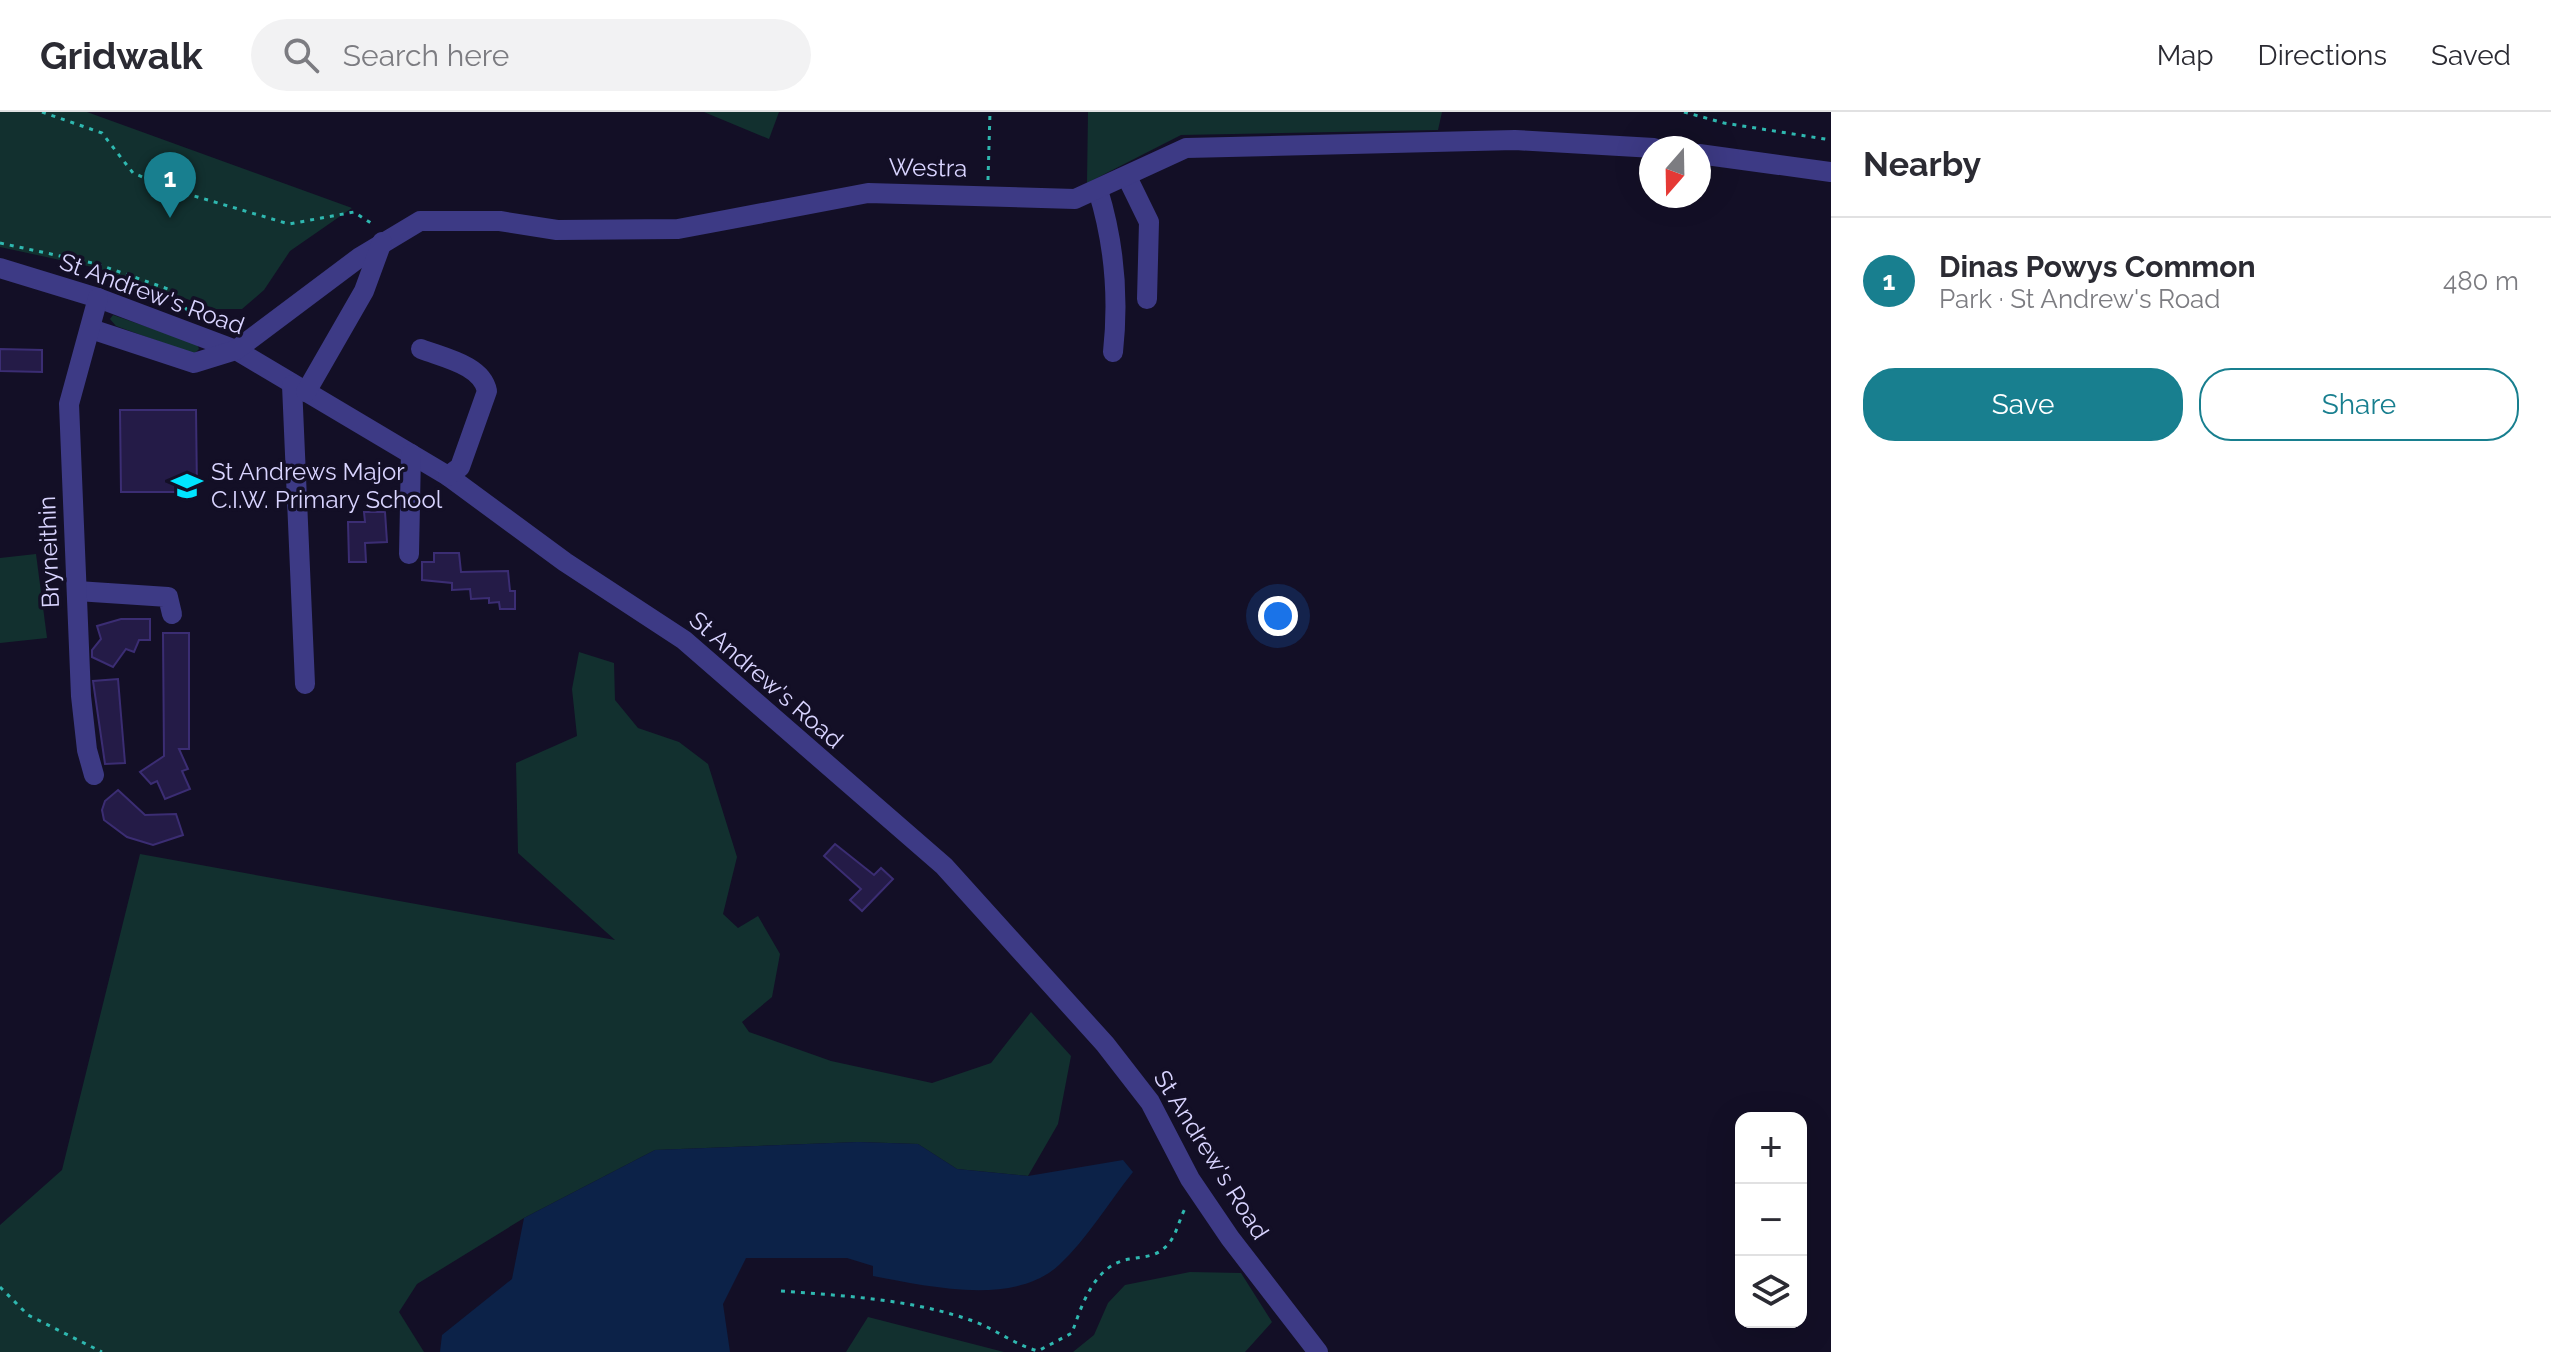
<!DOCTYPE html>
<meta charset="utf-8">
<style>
:root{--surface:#fff;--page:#f2f2f3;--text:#2b2b33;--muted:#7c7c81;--line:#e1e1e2;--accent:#187f8f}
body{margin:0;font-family:Raleway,sans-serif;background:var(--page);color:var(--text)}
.controls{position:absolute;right:24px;bottom:24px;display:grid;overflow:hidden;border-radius:16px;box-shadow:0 8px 32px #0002}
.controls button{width:72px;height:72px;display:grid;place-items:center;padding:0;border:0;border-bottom:2px solid var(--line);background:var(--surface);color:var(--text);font:40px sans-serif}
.compass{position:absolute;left:1639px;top:24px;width:72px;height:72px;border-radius:50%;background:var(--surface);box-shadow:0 8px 32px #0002;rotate:200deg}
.you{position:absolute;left:1278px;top:504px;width:28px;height:28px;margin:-20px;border:6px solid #fff;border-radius:50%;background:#1a73e8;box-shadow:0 0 0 12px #1a73e833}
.badge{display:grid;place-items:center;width:52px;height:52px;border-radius:50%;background:var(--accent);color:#fff;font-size:26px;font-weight:700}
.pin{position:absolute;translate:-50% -66px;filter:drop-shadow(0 2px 4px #0008)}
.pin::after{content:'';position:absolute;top:42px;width:28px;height:24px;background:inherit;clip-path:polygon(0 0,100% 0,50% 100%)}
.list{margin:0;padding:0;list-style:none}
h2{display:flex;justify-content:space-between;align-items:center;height:104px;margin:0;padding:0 32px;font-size:34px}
h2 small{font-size:26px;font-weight:400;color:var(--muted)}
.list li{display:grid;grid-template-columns:52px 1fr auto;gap:24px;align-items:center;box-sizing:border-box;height:128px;padding:0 32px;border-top:2px solid var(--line)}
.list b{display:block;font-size:30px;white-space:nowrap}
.list p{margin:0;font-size:26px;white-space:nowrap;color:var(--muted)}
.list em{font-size:26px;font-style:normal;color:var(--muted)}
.actions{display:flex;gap:16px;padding:24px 32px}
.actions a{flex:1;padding:18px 0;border:2px solid var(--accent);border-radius:32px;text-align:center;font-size:28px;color:var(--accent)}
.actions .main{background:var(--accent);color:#fff}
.icon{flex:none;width:44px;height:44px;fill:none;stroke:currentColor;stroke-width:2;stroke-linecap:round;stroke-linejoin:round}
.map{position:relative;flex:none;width:1831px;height:1240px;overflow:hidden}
header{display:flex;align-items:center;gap:48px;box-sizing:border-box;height:112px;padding:0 40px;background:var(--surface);border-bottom:2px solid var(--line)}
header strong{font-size:38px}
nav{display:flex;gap:44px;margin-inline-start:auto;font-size:28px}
.search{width:560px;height:72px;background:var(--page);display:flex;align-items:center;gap:20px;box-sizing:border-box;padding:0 28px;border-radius:44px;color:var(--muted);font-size:30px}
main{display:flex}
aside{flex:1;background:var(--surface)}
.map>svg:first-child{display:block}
.green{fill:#12302f}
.water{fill:#0c2248}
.building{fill:#241b47;stroke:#3b2d73;stroke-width:2}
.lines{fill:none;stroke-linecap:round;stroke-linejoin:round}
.path{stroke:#2fb8b0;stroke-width:3;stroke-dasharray:4 6;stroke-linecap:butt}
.minor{stroke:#3d3a85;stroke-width:20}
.labels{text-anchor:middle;stroke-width:7;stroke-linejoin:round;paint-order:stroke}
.street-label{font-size:24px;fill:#d9d4ff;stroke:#130f26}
.poi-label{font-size:24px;fill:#d9d4ff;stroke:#130f26;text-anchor:start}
</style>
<header>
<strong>Gridwalk</strong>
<div class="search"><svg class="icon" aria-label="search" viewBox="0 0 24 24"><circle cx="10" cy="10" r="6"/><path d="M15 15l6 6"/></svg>Search here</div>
<nav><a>Map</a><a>Directions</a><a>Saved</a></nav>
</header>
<main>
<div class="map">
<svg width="1831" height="1240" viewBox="0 0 1831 1240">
<rect width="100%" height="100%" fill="#130f26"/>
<g class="green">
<path d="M0,0H87L352,96L290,139L264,178L242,197H216L97,156L0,135Z"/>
<path d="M704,0H779L769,27Z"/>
<path d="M1088,0H1442L1438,18L1181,23L1087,71Z"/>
<path d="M113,203L197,232L199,237L194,242L116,214L110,207Z"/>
<path d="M36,442L47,526L0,531V446Z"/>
<path d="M579,540L614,551L615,588L638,616L679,630L708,652L737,745L723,802L738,816L758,804L780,842L772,885L742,910L749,920L831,949L932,971L991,951L1031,900L1071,944L1058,1012L1028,1064L957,1057L918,1032L858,1030L655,1038L524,1106L417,1172L399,1200L424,1240H0V1113L62,1058L140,742L615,828L518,741L516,651L577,624L572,577Z"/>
<path d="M1190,1160L1241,1161L1272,1210L1245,1240H1073L1094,1223L1108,1191L1125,1173Z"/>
<path d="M868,1205L1004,1240H846Z"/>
</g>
<path class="water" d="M858,1030L918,1032L957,1057L1028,1064L1123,1048L1133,1060C1109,1090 1087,1127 1059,1153C1013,1195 928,1174 873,1164V1154L847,1146H746L723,1192L730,1240H440L442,1223L512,1167L524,1106L655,1038Z"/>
<g class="building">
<path d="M0,237L42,238V260L0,259Z"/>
<path d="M120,298H196L197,380H121Z"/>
<path d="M364,400H385L387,430L365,431L366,450H349L348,410H365Z"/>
<path d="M434,441H459L461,460L508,459L510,479H515V497H500L499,490L489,491V486L471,487L470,477L452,478V471L422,468V450H434Z"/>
<path d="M121,507H150V528H139L134,540L126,537L113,555L92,545V538L101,527L97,514Z"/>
<path d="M163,521H189V637H179L188,657L182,659L190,677L165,687L157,669L151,672L140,660L164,644Z"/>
<path d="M118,567L125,651L105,652L93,569Z"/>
<path d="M118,678L145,703L176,702L183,723L153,733L127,725L104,708L102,698L105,689Z"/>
<path d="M835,732L874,763L881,756L893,767L862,799L850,788L861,777L824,744Z"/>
</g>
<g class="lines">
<g class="path">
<path d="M42,0L102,21L133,61L174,78L289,112L354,100L374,113"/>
<path d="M1684,0L1724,11L1831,28"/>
<path d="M988,68L990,0"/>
<path d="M0,131L97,152L168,177L188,199"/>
<path d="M0,1175L28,1203L102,1240"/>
<path d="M781,1179C845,1184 910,1187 970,1208C994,1216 1013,1232 1038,1239L1072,1221C1082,1192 1095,1152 1130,1147C1146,1144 1158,1145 1169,1131C1177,1122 1180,1104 1187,1093"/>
</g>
<g class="minor">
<path d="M1699,42L1831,60"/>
<path d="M1127,65L1149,110L1147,187"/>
<path d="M1098,78C1114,130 1119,185 1113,240"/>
<path d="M0,156L98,186L236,238L448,364L565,450L684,528L944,754L1105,932L1150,990L1190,1067L1230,1126L1318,1240"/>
<path d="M91,217L194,251L236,238L360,145L420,109H500L557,118L678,117L868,81L1075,87L1186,36L1515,28L1654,36"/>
<path d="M421,237C444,246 482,253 487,279L460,355L448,364"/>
<path d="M292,273L305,572"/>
<path d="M306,280L364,179L382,130"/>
<path d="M409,442L411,342"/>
<path d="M77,479L168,485L172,502"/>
<path d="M94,663L87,638L81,584L69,292L98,186"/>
</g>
</g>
<defs>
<symbol id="school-bare" viewBox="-9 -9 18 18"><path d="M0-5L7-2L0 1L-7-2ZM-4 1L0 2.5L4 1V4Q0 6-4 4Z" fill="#00e5ff" stroke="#130f26" stroke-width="2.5" paint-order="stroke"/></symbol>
</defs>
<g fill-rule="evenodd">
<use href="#school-bare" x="165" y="352" width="44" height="44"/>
</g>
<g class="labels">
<g class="street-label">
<text transform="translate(928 56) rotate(1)" y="8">Westra</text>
<text transform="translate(152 182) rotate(20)" y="8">St Andrew's Road</text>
<text transform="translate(49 440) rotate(-92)" y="8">Bryneithin</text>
<text transform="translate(766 568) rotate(41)" y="8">St Andrew's Road</text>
<text transform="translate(1211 1043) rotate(58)" y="8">St Andrew's Road</text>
</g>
<g class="poi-label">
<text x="211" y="368">St Andrews Major<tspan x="211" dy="28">C.I.W. Primary School</tspan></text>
</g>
</g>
</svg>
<div class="controls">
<button>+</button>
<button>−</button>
<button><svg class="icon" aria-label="layers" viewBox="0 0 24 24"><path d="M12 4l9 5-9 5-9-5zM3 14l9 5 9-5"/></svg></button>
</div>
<svg class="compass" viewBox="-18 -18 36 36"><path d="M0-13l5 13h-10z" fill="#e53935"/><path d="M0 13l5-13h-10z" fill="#7c7c81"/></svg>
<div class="you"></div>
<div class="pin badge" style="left:170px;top:106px">1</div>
</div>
<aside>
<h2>Nearby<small></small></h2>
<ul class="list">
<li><span class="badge">1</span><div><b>Dinas Powys Common</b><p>Park · St Andrew's Road</p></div><em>480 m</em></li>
</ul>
<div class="actions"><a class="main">Save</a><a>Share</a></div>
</aside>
</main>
